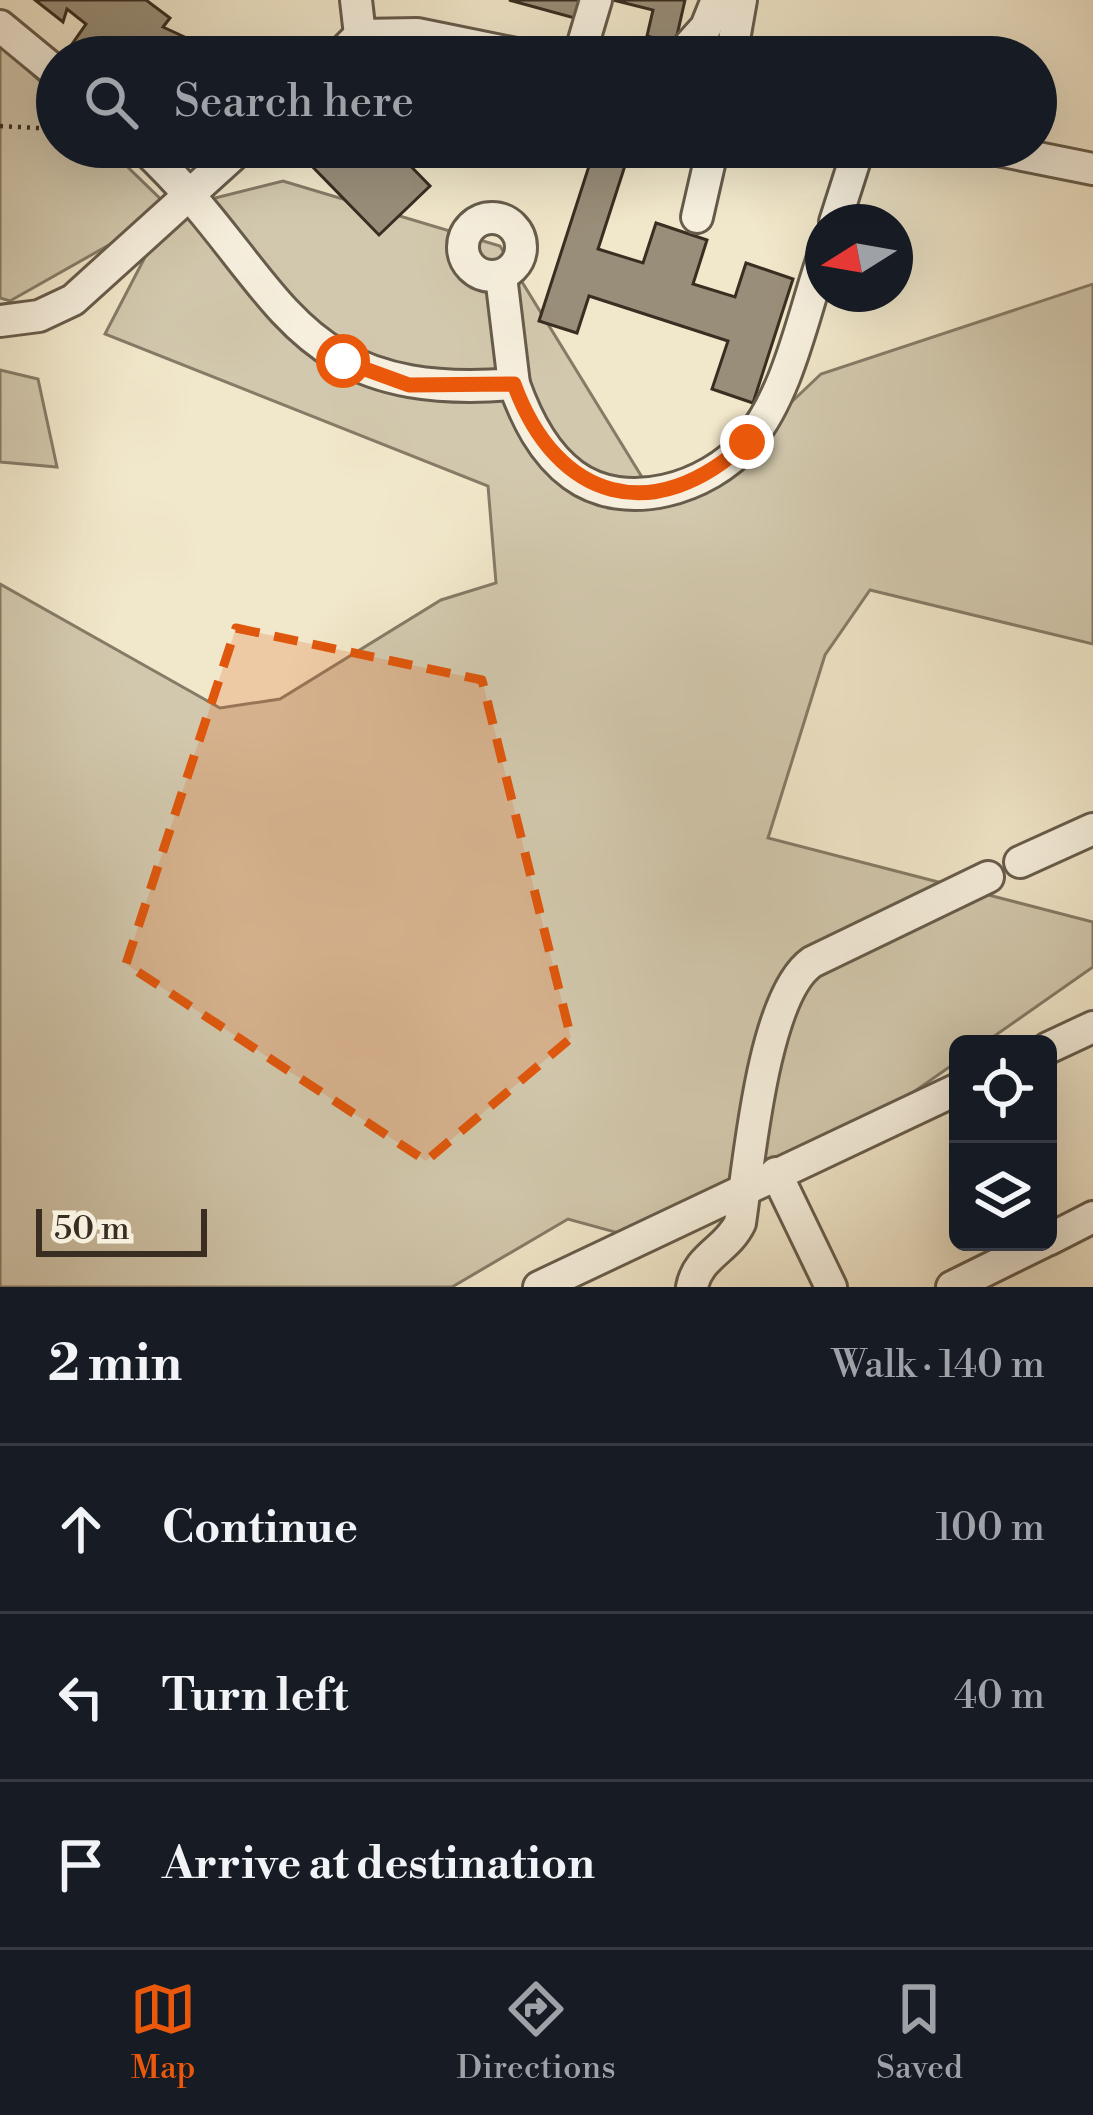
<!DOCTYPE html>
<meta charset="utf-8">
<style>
:root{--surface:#171b24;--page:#242831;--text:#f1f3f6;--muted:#9ea1a6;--line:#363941;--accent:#ea580c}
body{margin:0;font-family:"Libre Bodoni",serif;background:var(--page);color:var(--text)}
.controls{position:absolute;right:36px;bottom:36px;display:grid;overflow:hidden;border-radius:18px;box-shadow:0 12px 48px #0002}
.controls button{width:108px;height:108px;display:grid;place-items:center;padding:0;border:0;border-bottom:3px solid var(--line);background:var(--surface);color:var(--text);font:60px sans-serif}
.compass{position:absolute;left:805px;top:204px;width:108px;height:108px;border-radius:50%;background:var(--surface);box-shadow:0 12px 48px #0002;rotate:259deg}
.scale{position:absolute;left:36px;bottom:30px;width:171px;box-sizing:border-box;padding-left:12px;border:6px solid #392e21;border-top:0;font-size:33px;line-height:42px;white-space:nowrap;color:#392e21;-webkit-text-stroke:9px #f6efdd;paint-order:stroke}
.stop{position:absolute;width:36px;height:36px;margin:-27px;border:9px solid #ea580c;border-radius:50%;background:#fff}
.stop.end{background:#ea580c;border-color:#fff;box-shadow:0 3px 12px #0008}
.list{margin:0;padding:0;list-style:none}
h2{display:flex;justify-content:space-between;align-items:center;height:156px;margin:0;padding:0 48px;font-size:51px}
h2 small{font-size:39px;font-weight:400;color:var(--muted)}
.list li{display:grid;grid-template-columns:78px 1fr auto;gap:36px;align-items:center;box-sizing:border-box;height:168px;padding:0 48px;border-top:3px solid var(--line)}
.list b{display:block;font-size:45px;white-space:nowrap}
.list em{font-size:39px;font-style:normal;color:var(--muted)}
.icon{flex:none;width:66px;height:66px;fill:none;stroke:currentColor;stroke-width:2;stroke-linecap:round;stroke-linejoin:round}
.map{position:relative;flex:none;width:1093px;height:1287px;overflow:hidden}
.search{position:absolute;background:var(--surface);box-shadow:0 12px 48px #0002;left:36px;right:36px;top:36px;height:132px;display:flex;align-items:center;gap:30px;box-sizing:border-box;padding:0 42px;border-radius:66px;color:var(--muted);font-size:45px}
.sheet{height:660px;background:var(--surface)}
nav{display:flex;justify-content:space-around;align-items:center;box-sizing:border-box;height:168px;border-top:3px solid var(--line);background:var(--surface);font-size:33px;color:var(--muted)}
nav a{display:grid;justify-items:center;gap:6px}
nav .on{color:var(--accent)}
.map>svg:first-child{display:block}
.green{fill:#d2c8ad;stroke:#867b67;stroke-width:3}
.building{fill:#998e79;stroke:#392e21;stroke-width:3}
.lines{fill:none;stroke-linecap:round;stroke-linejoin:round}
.minor-casing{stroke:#675c4b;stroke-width:36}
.path{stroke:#392e21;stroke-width:4.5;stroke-dasharray:3 6;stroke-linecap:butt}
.minor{stroke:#f6efdd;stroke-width:30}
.route{stroke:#ea580c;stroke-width:15}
.marked{fill:#df570d;fill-opacity:0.2;stroke:#df570d;stroke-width:9;stroke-dasharray:24 15;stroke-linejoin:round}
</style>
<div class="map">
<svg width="1093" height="1287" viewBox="0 0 1093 1287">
<rect width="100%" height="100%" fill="#f1e7ca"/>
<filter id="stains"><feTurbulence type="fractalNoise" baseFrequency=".00167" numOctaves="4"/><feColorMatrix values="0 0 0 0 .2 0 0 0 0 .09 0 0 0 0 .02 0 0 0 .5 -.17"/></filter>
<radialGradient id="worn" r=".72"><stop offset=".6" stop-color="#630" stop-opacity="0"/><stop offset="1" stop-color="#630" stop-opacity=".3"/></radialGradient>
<g class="green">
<path d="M0,42L57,98V147H107L171,209L283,181L500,246L661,508L701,488L821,374L1093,284V644L870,590L825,655L768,838L1093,922V967L983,1044H958V1061L845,1140L622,1234L568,1219L452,1287H0V584L220,708L280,699L441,600L496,583L488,486L105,334L169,211L10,301L0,298Z"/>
<path d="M0,370L38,379L57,467L0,462Z"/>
</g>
<g class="building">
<path d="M35,0H146L170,18L163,27L228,57H63L86,24L67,9L63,22Z"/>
<path d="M509,0H595L589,22Z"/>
<path d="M613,0H685L675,44L647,36L653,10Z"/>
<path d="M320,147H392L430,186L379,235L306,160Z"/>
<path d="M556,147H631L598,249L643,263L656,223L707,240L693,284L735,297L746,263L793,279L753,403L712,389L728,341L589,296L577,333L539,321L590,163L554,152Z"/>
</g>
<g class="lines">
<defs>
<g id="minor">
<path d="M356,0L360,35"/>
<path d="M0,26L57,73"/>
<path d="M338,57L360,35L417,34L531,57"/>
<path d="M579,57L596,0"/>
<path d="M679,57L706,27L716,2"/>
<path d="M731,57L741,0"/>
<path d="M143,147C284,279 284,403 514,384L501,276"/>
<path d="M983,147L1093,169"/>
<path d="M697,217L713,147"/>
<circle cx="492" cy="247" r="29"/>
<path d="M835,222L859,147"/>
<path d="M0,321L39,316L73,300L242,147"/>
<path d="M514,384C526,418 543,453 573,475C626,514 708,488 747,443C788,395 803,316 823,257"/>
<path d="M1020,862L1093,829"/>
<path d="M1048,1048L1093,1027"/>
<path d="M776,1173L831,1287"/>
<path d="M1048,1240L1093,1217"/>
<path d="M539,1287L958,1089"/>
<path d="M692,1287C698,1256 727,1250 740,1223C749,1163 763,996 812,962L988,877"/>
<path d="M952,1287L1043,1242"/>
</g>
</defs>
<use href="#minor" class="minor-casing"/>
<path class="path" d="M0,126L57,129"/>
<use href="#minor" class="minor"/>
</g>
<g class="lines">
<path class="route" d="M343,361L409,385L514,384C557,502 655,528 747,442"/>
</g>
<path class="marked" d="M236,628L482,680L571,1038L426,1161L126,964Z"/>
<rect width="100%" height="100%" filter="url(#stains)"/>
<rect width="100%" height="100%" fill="url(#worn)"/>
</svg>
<div class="controls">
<button><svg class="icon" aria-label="locate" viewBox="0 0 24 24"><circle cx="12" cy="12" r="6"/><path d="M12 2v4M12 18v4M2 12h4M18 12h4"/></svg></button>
<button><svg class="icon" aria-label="layers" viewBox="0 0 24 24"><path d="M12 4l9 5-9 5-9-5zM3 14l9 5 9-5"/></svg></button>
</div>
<svg class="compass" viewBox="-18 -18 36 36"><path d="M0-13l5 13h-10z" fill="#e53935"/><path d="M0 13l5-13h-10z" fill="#9ea1a6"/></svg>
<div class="scale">50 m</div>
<div class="stop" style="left:343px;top:361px"></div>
<div class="stop end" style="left:747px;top:442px"></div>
<div class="search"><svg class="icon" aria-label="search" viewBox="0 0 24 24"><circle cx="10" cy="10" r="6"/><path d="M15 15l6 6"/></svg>Search here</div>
</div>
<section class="sheet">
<h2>2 min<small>Walk · 140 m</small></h2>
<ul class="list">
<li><svg class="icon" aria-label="ahead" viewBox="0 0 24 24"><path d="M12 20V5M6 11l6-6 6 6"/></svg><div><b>Continue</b></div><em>100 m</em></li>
<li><svg class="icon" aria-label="left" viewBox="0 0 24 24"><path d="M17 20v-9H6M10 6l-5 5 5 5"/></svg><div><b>Turn left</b></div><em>40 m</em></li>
<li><svg class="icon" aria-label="arrive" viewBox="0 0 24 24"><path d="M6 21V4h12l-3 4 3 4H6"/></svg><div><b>Arrive at destination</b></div></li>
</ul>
</section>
<nav>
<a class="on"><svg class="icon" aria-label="map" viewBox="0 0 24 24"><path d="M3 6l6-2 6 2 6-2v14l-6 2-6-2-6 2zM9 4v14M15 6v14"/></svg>Map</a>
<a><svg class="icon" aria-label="directions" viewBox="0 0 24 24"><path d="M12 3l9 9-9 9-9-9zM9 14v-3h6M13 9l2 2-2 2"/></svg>Directions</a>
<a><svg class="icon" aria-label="saved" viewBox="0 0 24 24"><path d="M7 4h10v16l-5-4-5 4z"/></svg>Saved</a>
</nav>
